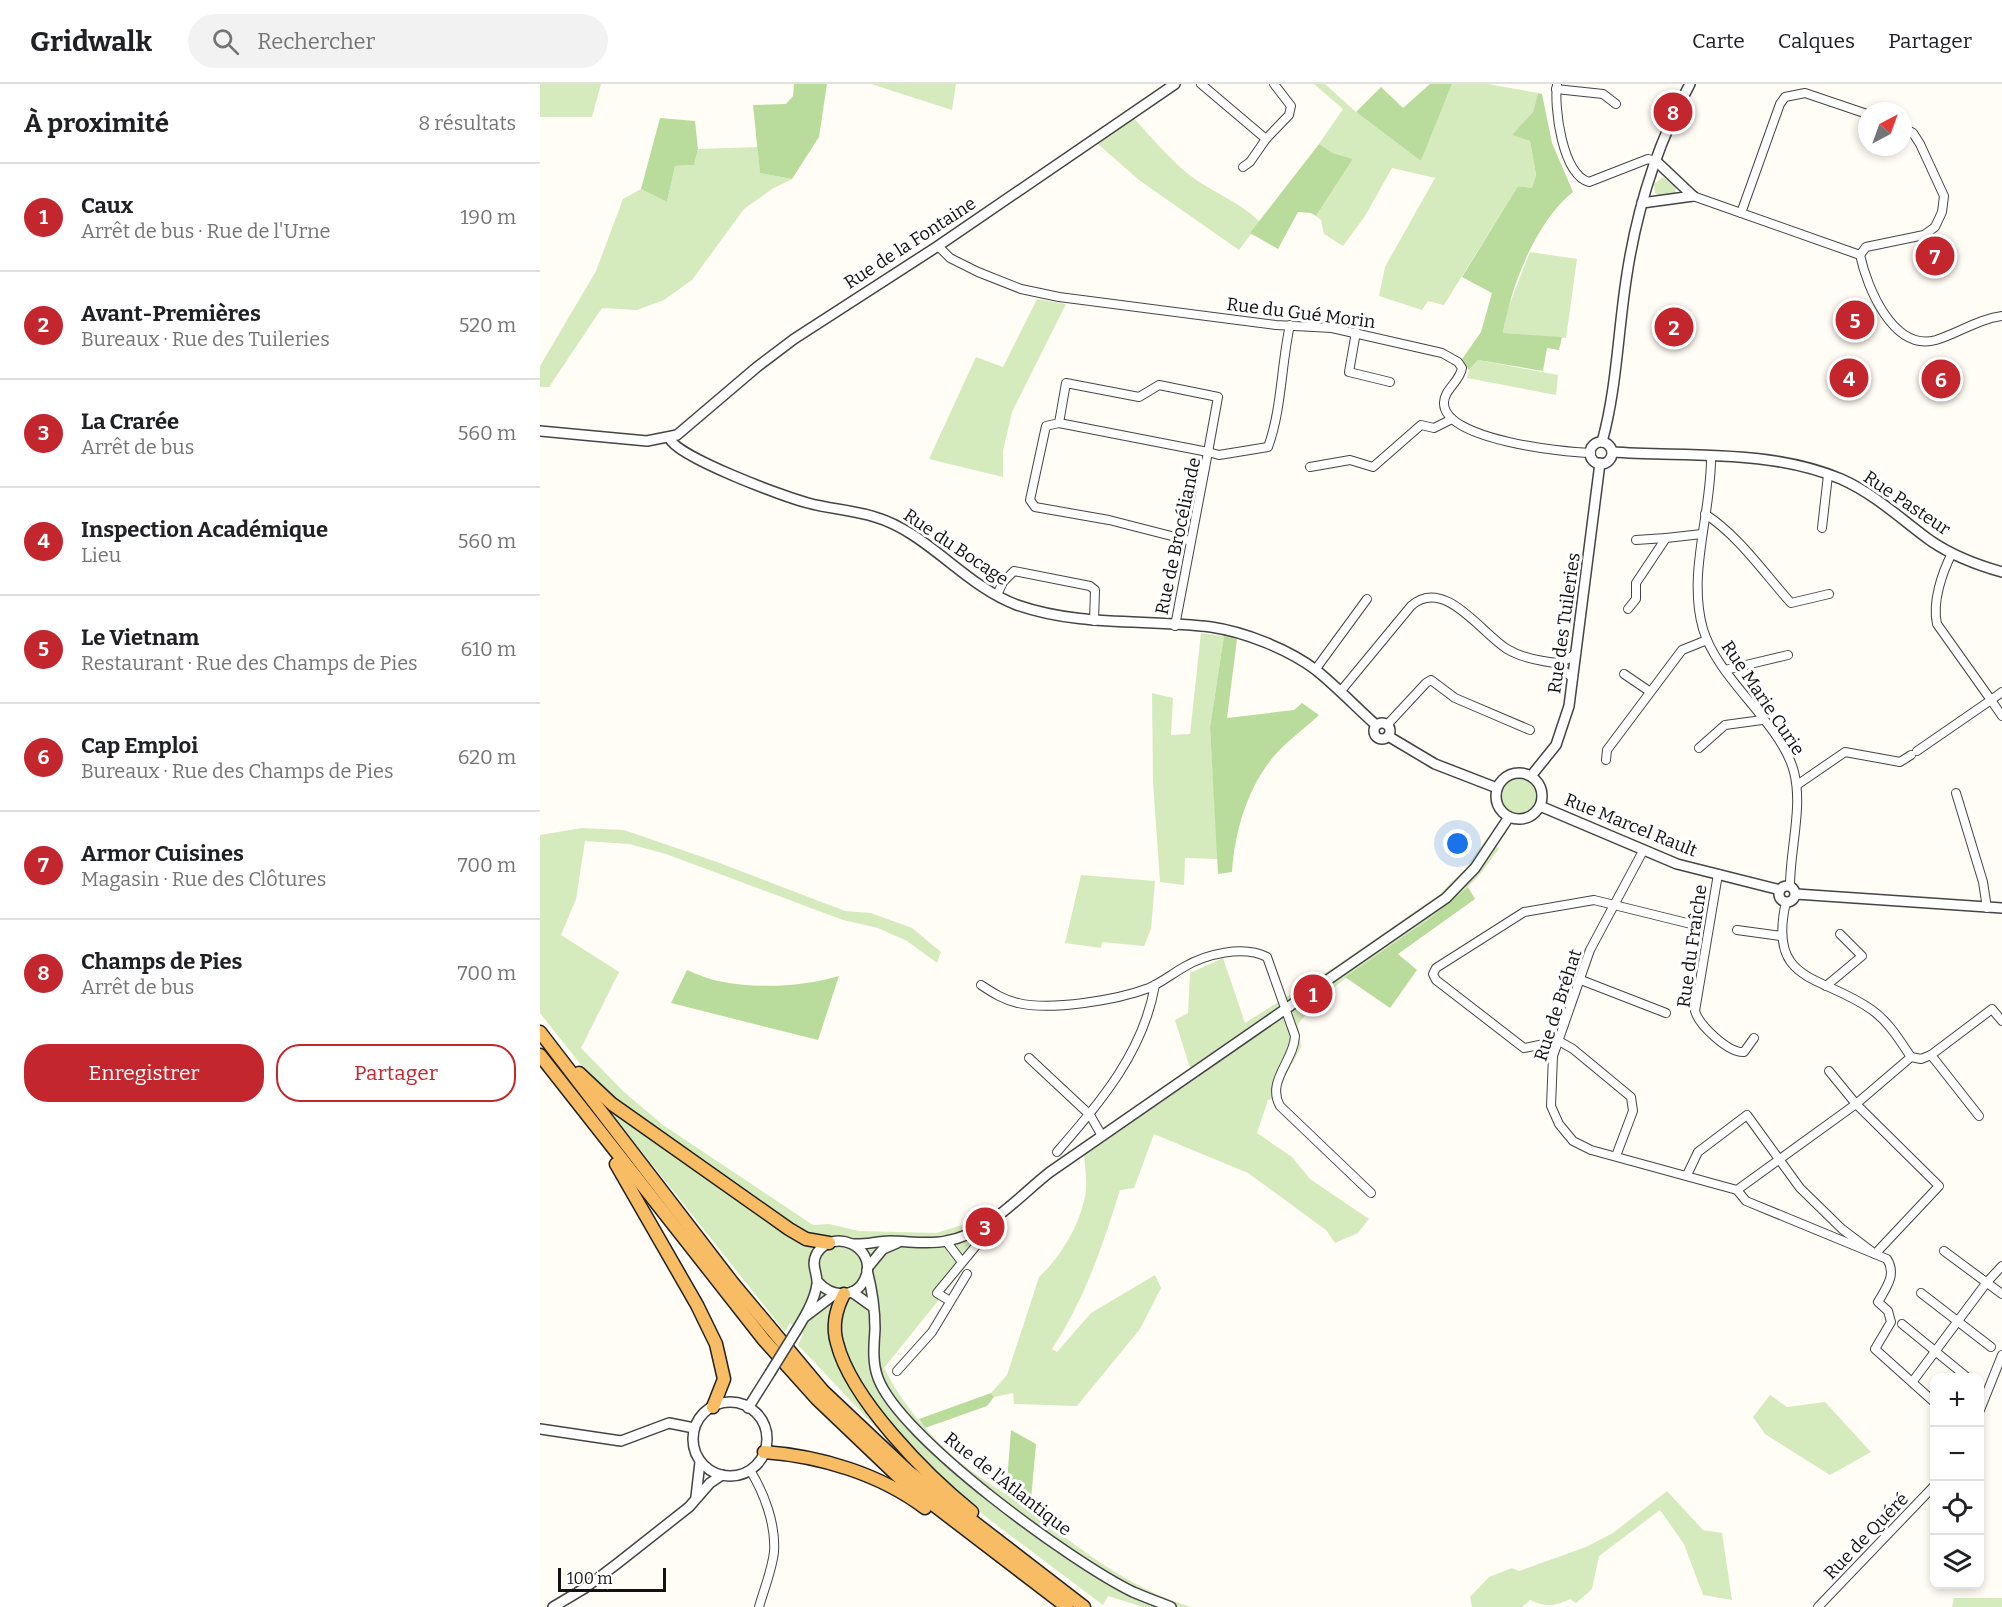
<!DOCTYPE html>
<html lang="fr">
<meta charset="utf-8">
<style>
:root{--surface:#fff;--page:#f2f2f2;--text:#202124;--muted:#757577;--line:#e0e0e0;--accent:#c4262e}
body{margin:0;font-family:Bitter,serif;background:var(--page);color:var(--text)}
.controls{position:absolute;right:18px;bottom:18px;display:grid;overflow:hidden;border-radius:12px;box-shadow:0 3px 9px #0003}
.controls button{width:54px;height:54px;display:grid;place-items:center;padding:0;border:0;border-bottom:2px solid var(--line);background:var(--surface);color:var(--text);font:30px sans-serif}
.compass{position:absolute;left:1318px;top:18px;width:54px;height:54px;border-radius:50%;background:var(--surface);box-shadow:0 3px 9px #0003;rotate:41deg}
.scale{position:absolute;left:18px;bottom:15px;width:108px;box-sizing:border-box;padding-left:6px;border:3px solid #111;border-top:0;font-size:16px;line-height:21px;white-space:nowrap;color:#111;-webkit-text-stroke:4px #fff;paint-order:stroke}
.you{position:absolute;left:918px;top:760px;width:21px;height:21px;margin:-15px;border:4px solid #fff;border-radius:50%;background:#1a73e8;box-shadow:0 0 0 9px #1a73e833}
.badge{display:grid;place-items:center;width:39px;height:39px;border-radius:50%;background:var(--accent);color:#fff;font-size:20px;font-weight:700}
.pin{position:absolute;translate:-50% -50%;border:3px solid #fff;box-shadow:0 2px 6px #0006}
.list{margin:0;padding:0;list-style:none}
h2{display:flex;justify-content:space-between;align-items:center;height:78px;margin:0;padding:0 24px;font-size:26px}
h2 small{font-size:20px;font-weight:400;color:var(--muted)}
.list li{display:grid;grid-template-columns:39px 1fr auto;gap:18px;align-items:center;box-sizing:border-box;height:108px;padding:0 24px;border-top:2px solid var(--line)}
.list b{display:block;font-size:22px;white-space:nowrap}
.list p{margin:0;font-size:20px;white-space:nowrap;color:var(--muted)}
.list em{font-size:20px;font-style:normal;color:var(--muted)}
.actions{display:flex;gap:12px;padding:18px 24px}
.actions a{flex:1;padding:14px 0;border:2px solid var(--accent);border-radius:24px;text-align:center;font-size:21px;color:var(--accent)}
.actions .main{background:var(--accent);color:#fff}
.icon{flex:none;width:33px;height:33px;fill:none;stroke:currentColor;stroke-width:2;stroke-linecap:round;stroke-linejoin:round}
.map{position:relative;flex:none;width:1462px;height:1523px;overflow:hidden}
header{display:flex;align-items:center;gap:36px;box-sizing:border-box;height:84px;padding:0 30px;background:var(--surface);border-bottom:2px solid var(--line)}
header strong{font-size:28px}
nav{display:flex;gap:33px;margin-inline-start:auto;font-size:21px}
.search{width:420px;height:54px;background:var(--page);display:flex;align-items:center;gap:15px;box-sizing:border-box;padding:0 21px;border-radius:33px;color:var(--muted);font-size:22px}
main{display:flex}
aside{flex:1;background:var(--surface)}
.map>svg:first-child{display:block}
.green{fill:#d5ebbd}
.forest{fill:#b9dc9c}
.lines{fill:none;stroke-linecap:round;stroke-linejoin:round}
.minor-casing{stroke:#444;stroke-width:10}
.tertiary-casing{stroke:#444;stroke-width:12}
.trunk-casing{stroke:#222;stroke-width:15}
.minor{stroke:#fff;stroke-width:8}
.tertiary{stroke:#fff;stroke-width:9}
.trunk{stroke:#f7bc64;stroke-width:12}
.tertiary-bridge-casing{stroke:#444;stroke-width:12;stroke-linecap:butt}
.tertiary-bridge{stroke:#fff;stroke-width:9}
.labels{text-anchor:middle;stroke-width:6;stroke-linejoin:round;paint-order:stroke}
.street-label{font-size:18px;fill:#111;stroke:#fff}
</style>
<header>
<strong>Gridwalk</strong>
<div class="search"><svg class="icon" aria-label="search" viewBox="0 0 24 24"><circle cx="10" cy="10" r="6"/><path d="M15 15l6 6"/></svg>Rechercher</div>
<nav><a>Carte</a><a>Calques</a><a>Partager</a></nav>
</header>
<main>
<aside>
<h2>À proximité<small>8 résultats</small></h2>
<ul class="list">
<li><span class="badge">1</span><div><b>Caux</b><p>Arrêt de bus · Rue de l'Urne</p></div><em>190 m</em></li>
<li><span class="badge">2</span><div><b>Avant-Premières</b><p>Bureaux · Rue des Tuileries</p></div><em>520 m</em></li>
<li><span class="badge">3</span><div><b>La Crarée</b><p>Arrêt de bus</p></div><em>560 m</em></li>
<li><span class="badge">4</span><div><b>Inspection Académique</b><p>Lieu</p></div><em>560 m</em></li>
<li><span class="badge">5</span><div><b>Le Vietnam</b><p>Restaurant · Rue des Champs de Pies</p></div><em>610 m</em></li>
<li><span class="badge">6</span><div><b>Cap Emploi</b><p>Bureaux · Rue des Champs de Pies</p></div><em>620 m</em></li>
<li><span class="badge">7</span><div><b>Armor Cuisines</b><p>Magasin · Rue des Clôtures</p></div><em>700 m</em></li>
<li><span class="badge">8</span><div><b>Champs de Pies</b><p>Arrêt de bus</p></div><em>700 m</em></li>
</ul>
<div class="actions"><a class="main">Enregistrer</a><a>Partager</a></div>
</aside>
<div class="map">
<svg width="1462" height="1523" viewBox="0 0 1462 1523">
<rect width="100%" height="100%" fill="#fffdf5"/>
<g class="green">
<path d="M0,0H61L52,33H0Z"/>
<path d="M331,0H416L412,26Z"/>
<path d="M774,0H785L816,28L881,77L912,0H948L998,9L993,28L973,51L990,57L996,91L992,104L978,102L904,221L888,217L882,226L839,212L845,183L895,94L852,84L825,132L803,162L784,150L781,136L776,132L813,75L793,69L779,60L803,25Z"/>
<path d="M592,32C609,51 627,72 647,89C669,107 699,117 720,138L699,166L599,96L558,60L559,55Z"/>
<path d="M218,63L220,89L252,95L232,105L204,125L152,196L124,216L97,226L62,224L9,303H0V282L56,187L83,115L101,105L127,118L135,82L154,81L158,65Z"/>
<path d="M1123,93L1136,103L1135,110L1120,112L1115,109L1114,100Z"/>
<path d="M990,168L1037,175L1026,254L963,249L966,229Z"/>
<path d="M497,215L526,220L472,328L463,367V393L389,375L436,273L463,283Z"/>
<path d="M938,276L1018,291L1016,311L927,294L929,286Z"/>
<path d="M661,549L684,552L670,643L678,775L645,774L644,801L620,798L613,698L612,609L633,614L631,651L650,650Z"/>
<circle cx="979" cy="711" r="18"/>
<path d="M42,744L84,746L177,778L305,827L331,829L372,844L401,868L397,879L367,857L338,844L303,836L126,770L89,760L45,757L36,815L21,851L79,888L41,964L83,1007L123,1041L273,1141L289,1140L319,1147L396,1149L442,1135L451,1151L344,1284C361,1318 387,1349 415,1374C438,1394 466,1409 490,1427C543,1467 587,1503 651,1523H603L568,1512L563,1521L450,1436L398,1393L365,1354L344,1352L258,1261L263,1250L250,1239L245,1248L69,1026L76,1016L42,982L0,929V751Z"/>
<path d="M947,754L959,765C950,776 943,788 933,798C880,852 806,880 758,940L761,963L742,998L739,1013L728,1016L717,1049L752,1073L770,1095L829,1135L818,1149L795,1159L786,1146L708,1089L614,1050L594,1104L580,1106C562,1164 545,1214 512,1265L517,1268L551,1229L615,1191L621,1204L600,1245L537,1322L474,1320L473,1309L454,1313L451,1309L467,1291L499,1193C522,1172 542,1137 546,1106C547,1095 545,1083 544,1072L658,993L649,981L635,936L648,929L650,889L683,874L705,939L796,882L899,811L925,785Z"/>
<path d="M541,791L615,797L611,845L604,862L562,858L561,864L525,859Z"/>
<path d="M1230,1311L1247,1323L1285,1318L1331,1368L1290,1391L1225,1350L1213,1333Z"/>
<path d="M1127,1407L1163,1446L1182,1449L1192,1516L1163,1511L1144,1460L1120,1426L1059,1472L1052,1505L1036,1519L1030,1515C1015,1523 1004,1523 990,1516L982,1523H932L930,1513L949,1493L972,1484L979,1487L1046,1463L1073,1449Z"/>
<path d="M1414,1514H1462V1523H1412Z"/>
</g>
<g class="forest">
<path d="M254,0H287L279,53L252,95L220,89L213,21L246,20L253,12Z"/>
<path d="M890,0H912L881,77L816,28L841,3L863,24Z"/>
<path d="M998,9L1002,10L1012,59L1033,108C996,137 970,204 963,249L1022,253L1019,266L1007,264L1003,287L938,276L929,286L922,275L941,248L952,209L922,193L978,102L992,104L996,91L990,57L972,51L993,28Z"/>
<path d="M120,34L155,37L158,65L154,81L135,82L127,118L101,105Z"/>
<path d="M779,60L793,69L813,75L776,132L771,129L758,128L738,165L710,149Z"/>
<path d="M684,552L697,555L687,634L754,626L762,619L779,631C764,645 747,657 734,672C707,705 695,746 692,788L678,790L670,643Z"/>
<path d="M928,803L935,815L858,870L877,886L850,924L805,893L889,835Z"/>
<path d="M147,886C157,890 168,895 178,897C216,905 262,903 299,892L278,956L131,919Z"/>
<path d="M451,1309L454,1313L447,1322L385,1344L379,1335Z"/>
<path d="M471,1346L496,1360L490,1427L466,1410Z"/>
</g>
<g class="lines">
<defs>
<g id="minor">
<path d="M661,0L726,55"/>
<path d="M1017,0C1014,24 1022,90 1049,98L1108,75L1116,77"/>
<path d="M1016,5L1063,10L1076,20"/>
<path d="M703,83L710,78L726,55L749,31L751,22L734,0"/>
<path d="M1153,112L1320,171C1327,203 1353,268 1396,256C1419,249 1438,235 1462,232"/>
<path d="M1201,129L1240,20L1245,13L1265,9L1327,30"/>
<path d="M398,162L410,174L438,188L481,205L519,213L736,241L792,244L902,269L918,278L922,284C920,298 903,306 904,320C906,356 1022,368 1051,369"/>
<path d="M1320,171L1326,163L1384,151L1395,143L1402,128L1404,112L1380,60L1373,49L1363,43"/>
<path d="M816,248L809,288L850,298"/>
<path d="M519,339L526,299L599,313L619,301L678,313L668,368L519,339L506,342L490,416L495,423L569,436L651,457"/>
<path d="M1171,372C1172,428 1147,489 1163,545C1178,596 1242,640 1254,688C1263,723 1250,765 1250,802"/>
<path d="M770,383L810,376L833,383L881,341L894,344L912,335"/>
<path d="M1165,430C1198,451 1224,489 1251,519L1289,510"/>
<path d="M1282,444L1288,391"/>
<path d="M1096,456L1126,454"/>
<path d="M457,511L463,498L474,487L550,502L555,506L554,537"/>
<path d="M1088,525L1096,515V499L1126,454L1162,450"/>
<path d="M635,542L668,368L679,371L728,363C742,325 741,281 750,241"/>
<path d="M1014,579L1033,594"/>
<path d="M775,586L827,515"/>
<path d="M1185,586L1248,571"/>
<path d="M1084,590L1109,607"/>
<path d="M800,608L871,522C904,492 941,549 967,565C977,571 991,575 1003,577C1017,580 1025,579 1036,569"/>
<path d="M1462,608L1451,616L1462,632"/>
<path d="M847,641L886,599L891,596L915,614L990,646"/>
<path d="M1159,664L1185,641L1222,636"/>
<path d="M1377,667L1451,616L1397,540C1392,518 1402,489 1412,469"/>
<path d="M1066,676L1067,666L1142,566L1167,556"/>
<path d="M1257,701L1305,668L1360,678L1371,671"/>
<path d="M1416,709L1443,798L1447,824"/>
<path d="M1103,767L1050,866L1013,972L1011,1022L1019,1040L1033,1057L1051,1066L1197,1106L1316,1020L1371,973L1381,975L1391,971L1452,925L1462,937"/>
<path d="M1178,790L1155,927C1159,941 1188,969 1204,968L1214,954"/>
<path d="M1246,818C1227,901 1282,890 1332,926C1349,938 1360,957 1371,973"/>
<path d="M1197,846L1241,852"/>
<path d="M1041,896L1126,929"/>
<path d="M441,901C453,909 464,916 478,919C511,927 577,916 609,904C622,898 632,890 644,883C666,870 703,861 727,873L755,952C754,977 726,997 740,1022L831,1109"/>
<path d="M1286,902L1322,872L1300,850"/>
<path d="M1391,971L1439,1032"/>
<path d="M489,974L550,1031L562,1052"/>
<path d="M517,1068C561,1017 603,969 615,901"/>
<path d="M1076,1072L1093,1027L1091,1013L1033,965L1019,957L984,964L896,896L893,890L896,884L984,828L1054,816L1151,840"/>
<path d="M1147,1091L1158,1068L1207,1031L1260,1104L1302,1145L1335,1170L1399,1102L1316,1020L1289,987"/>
<path d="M1197,1106L1206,1117L1347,1175C1357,1191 1346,1204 1338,1218L1348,1227L1351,1238L1335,1265L1394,1318"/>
<path d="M406,1157L422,1178"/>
<path d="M1404,1167L1462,1210"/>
<path d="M1381,1209L1451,1263"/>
<path d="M410,1217L397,1209L440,1157"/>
<path d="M1362,1240L1428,1294"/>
<path d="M357,1287L392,1248L427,1190"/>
<path d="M1373,1297L1447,1198L1462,1182"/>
<path d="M1440,1326L1462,1271"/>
<path d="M210,1386C224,1409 236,1440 234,1468C232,1486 224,1505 219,1523"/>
<path d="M1278,1523L1394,1402"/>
</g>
<g id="tertiary">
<path d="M1116,77L1153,112"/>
<path d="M1102,119L1153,112"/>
<path d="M0,347L107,357L137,351L217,283L254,255L398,162L635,0"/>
<path d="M130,355C138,373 244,413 268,419C290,425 313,426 335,433C387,448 425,502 477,521C540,543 606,535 671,543C705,548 748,565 776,586C797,603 816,623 836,641"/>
<path d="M1062,358C1077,304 1078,246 1087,190C1097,125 1118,58 1150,0"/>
<circle cx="1061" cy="369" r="11"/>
<path d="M1072,368C1148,373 1230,365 1301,395C1335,410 1362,436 1391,457C1413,472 1437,481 1462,488"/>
<circle cx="842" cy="647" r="8"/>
<path d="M848,652L895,680L957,704"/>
<circle cx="979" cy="712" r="23"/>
<path d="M991,692L1016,661L1029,622L1060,379"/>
<path d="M1000,722L1137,780L1240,806"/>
<circle cx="1247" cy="810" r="8"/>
<path d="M1256,810L1462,824"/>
<path d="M313,1160C326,1161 337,1157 350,1157C369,1157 387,1161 406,1157C447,1150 478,1113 510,1088L906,814L935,784L969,733"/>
<path d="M329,1182L343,1165L357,1159"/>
<path d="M327,1186C332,1205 335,1225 335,1245C334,1261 332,1278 338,1294C360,1354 533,1479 593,1508C605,1513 618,1518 631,1523"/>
<path d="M312,1208L333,1223"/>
<path d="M266,1232L295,1210"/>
<path d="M256,1247C264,1234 275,1216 277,1200C278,1189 270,1181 277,1169C294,1143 336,1163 326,1192C318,1215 292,1214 278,1198"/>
<circle cx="190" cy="1355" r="37"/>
<path d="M208,1324L230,1289"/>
<path d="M0,1345L81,1357L129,1339L154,1344"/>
<path d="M156,1413L160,1378"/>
<path d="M13,1523L45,1504L78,1479L149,1423L170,1399L182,1391"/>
</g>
<g id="trunk">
<path d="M0,948L192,1198L283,1307L369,1388L544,1523"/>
<path d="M0,971L224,1256L277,1315L365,1399L527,1523"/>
<path d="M39,989L72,1020L249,1145L266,1155L289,1159"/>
<path d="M76,1080L157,1221L176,1260L184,1295L173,1323"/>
<path d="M304,1210C296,1225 292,1242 297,1259C311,1315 387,1392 432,1428"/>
<path d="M224,1368C280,1372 340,1390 385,1424"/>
</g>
</defs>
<use href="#minor" class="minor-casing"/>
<use href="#tertiary" class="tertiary-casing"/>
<use href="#trunk" class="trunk-casing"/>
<use href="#minor" class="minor"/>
<use href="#tertiary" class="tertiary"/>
<use href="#trunk" class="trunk"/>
<defs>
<path id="tertiary-bridge" d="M230,1289L256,1247"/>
</defs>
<use href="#tertiary-bridge" class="tertiary-bridge-casing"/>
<use href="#tertiary-bridge" class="tertiary-bridge"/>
</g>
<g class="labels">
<g class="street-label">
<text transform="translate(370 159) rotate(-33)" y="6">Rue de la Fontaine</text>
<text transform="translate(761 229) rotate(7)" y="6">Rue du Gué Morin</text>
<text transform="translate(1367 419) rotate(34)" y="6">Rue Pasteur</text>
<text transform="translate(638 452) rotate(-78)" y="6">Rue de Brocéliande</text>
<text transform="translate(416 463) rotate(34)" y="6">Rue du Bocage</text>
<text transform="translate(1024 539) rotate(-82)" y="6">Rue des Tuileries</text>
<text transform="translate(1223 614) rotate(56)" y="6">Rue Marie Curie</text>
<text transform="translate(1091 741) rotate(22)" y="6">Rue Marcel Rault</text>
<text transform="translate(1152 862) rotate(-82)" y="6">Rue du Fraîche</text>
<text transform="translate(1018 921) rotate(-72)" y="6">Rue de Bréhat</text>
<text transform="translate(468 1400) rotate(38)" y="6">Rue de l'Atlantique</text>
<text transform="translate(1326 1452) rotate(-46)" y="6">Rue de Quéré</text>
</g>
</g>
</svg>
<div class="controls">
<button>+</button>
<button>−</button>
<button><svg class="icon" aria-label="locate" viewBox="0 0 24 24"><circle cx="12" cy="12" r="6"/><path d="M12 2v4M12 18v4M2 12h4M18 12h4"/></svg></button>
<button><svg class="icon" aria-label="layers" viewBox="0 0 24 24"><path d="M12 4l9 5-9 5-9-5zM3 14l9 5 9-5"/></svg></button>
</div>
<svg class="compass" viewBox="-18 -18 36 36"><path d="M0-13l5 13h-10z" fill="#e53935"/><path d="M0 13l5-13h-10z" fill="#757577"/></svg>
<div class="scale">100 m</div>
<div class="you"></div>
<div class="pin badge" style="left:773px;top:910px">1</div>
<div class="pin badge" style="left:1134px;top:243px">2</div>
<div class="pin badge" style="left:445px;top:1143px">3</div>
<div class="pin badge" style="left:1309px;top:294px">4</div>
<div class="pin badge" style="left:1315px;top:236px">5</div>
<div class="pin badge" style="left:1401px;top:295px">6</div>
<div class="pin badge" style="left:1395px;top:172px">7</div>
<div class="pin badge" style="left:1133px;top:28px">8</div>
</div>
</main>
